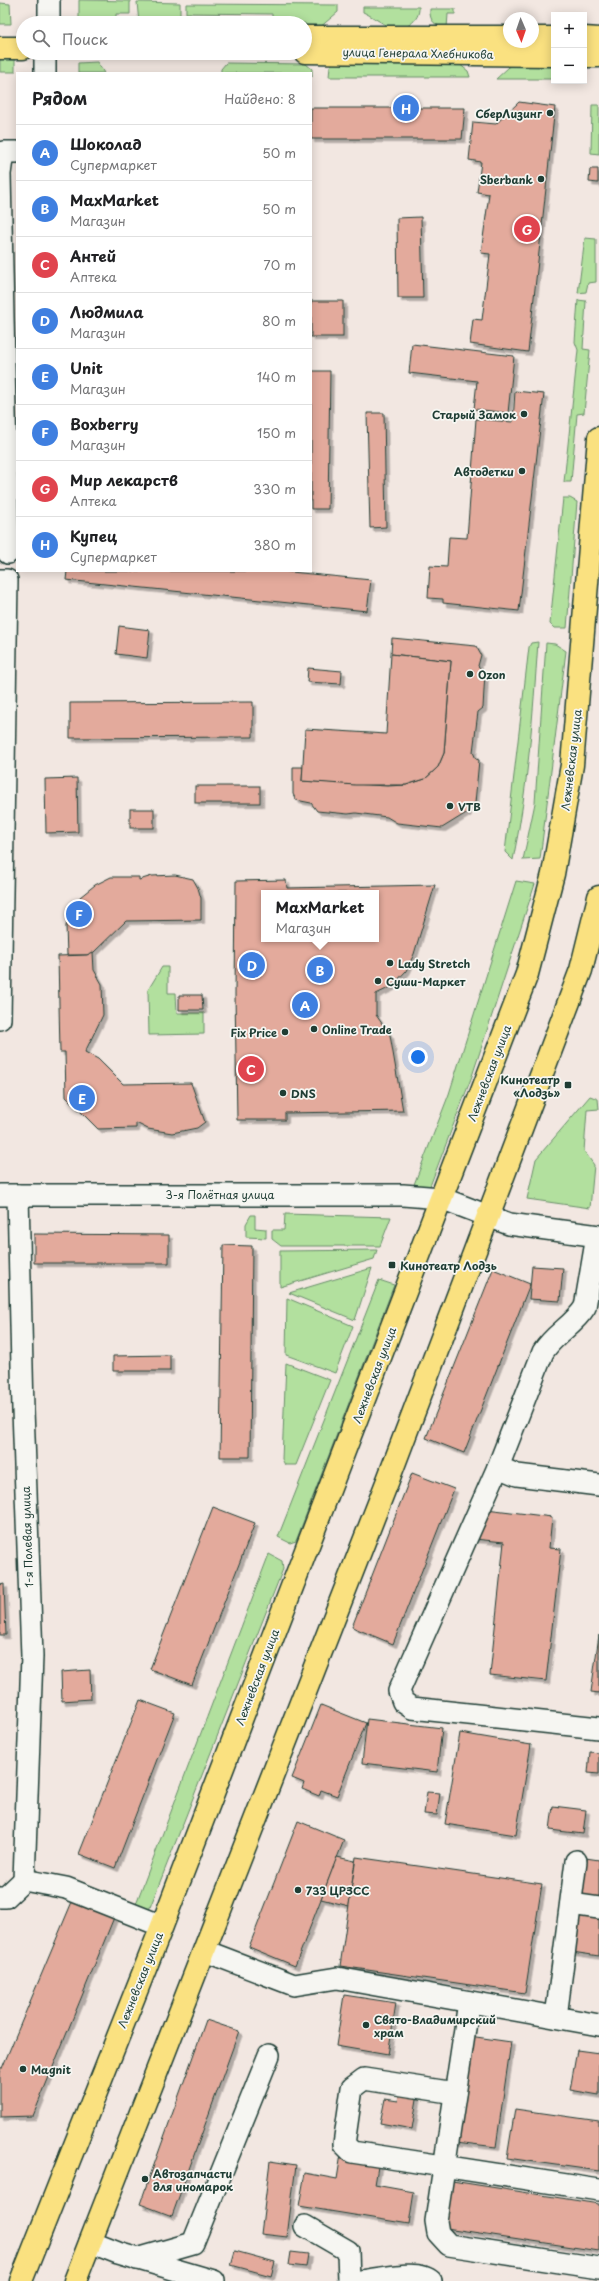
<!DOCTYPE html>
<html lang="ru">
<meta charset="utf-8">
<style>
body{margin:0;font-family:"Playpen Sans",sans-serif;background:#f2f2f2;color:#202124}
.controls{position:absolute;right:12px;top:12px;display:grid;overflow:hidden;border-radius:0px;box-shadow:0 2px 10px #0003}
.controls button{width:36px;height:36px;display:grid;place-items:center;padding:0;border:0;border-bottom:1px solid #e0e0e0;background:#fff;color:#202124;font:20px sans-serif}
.compass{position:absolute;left:503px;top:12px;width:36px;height:36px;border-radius:50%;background:#fff;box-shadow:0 2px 10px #0003;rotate:178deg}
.you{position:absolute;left:418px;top:1057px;width:14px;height:14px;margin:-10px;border:3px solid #fff;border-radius:50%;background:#1a73e8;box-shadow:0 0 0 6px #1a73e833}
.badge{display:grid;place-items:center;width:26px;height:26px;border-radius:50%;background:#111827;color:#fff;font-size:13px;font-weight:700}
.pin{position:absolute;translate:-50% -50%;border:2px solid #fff;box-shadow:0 1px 4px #0006}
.popup{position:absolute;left:261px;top:890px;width:118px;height:52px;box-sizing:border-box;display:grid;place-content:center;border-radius:0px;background:#fff;filter:drop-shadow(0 1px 3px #0005);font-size:13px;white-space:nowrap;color:#757577}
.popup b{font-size:15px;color:#202124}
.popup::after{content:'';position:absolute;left:50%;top:100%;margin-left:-8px;border:8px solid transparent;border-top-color:#fff}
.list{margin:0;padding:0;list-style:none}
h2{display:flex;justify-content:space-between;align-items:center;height:52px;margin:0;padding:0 16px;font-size:17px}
h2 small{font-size:13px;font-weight:400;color:#757577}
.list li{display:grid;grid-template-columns:26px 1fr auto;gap:12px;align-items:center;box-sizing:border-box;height:56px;padding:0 16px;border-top:1px solid #e0e0e0}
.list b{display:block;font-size:15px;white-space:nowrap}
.list p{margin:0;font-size:13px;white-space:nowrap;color:#757577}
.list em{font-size:13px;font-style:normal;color:#757577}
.icon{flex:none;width:22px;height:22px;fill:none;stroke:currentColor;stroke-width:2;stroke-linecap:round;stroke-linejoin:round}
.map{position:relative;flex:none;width:599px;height:2281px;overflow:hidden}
.search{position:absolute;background:#fff;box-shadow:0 2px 10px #0003;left:16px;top:16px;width:296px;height:44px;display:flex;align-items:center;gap:10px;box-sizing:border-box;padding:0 14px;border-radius:22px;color:#757577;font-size:15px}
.panel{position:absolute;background:#fff;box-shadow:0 2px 10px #0003;left:16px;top:72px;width:296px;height:500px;border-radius:0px}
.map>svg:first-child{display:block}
.green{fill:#b2e09e;stroke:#688e69}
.building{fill:#e3aa9c;stroke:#1f3d34;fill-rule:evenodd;filter:url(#shadow)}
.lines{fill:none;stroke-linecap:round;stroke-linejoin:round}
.minor-casing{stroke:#1f3d34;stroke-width:24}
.major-casing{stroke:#1f3d34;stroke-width:25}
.highway-casing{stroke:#1f3d34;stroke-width:25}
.minor{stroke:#f6f6f2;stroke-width:21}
.major{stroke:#fae180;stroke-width:22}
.highway{stroke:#fae180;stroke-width:22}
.poi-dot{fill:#1f3d34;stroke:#f6f6f2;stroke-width:1.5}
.labels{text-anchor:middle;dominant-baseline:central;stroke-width:3.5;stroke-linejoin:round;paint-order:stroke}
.street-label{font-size:11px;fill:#1f3d34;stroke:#f6f6f2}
.poi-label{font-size:11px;font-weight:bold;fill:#1f3d34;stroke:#f6f6f2;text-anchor:start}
</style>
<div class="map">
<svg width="599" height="2281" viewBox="0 0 599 2281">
<defs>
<filter id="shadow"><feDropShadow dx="3.5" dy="3.5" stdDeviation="0" flood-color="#0004"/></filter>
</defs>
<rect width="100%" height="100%" fill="#f2e7e1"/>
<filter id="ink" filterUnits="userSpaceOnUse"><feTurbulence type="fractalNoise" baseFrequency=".025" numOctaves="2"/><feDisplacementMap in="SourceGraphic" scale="8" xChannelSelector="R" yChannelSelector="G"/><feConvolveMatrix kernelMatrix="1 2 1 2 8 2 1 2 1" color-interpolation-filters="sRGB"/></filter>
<g filter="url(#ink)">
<!-- green -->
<g class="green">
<path d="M79 0 130 1V14H116V23H79Z"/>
<path d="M137 2 180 3V21L179 23H139Z"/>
<path d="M0 3 10 4 11 24H0Z"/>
<path d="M186 4 338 5V12L319 28H305V23H272V14L186 13Z"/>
<path d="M363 7H419C420 21 405 31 391 27 382 24 372 16 363 12Z"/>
<path d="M430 9H455V14H448L447 28C436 26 429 22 430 9Z"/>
<path d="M0 59 15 60V72H0Z"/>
<path d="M97 62 104 73H78V63Z"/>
<path d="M226 63 306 64 312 69V77L311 73H221V69Z"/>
<path d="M333 63 459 64 468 71 470 77H329L330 66Z"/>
<path d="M516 65H554V79H496L509 67Z"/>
<path d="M592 105H599V154L591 153Z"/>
<path d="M585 238 596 239V282L588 283 586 292 578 293Z"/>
<path d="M578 300 586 301 583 349 590 350 584 413 577 414 571 482H564L578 350 575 342Z"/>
<path d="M563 498H570L577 502 567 628H554L550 624Z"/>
<path d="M538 642C533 715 528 788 513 860L505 852 529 647 531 643Z"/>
<path d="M546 643 555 644 566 651 540 859 523 860 535 803Z"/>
<path d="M516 881 535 884 472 1076 430 1186 413 1187 449 1094Z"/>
<path d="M162 967H168V993H176L177 1013H204V1034L149 1035 148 990Z"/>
<path d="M590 1096 598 1099 599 1109 587 1110 584 1151 594 1165 590 1208 527 1199 536 1159Z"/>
<path d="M285 1214 391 1217 380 1246H281L272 1239V1230H284Z"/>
<path d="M251 1215H255V1228L266 1229V1238L246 1237V1224Z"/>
<path d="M377 1250 374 1259 280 1287V1251Z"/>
<path d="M372 1268 355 1320 289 1293Z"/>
<path d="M379 1280 394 1285 296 1541 290 1543 278 1537Z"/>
<path d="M287 1298 353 1326 335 1373 286 1355Z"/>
<path d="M286 1363 330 1380 296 1465H285L282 1459Z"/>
<path d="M269 1554 282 1561 283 1569 147 1915 134 1909Z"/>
</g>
<!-- building -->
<g class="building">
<path d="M519 102 555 107 528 352 470 344 473 319 482 320 490 254 481 253 489 194 477 192 481 162 469 160 473 122 496 124Z"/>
<path d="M311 108H465L462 139H311Z"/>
<path d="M590 169H598V183L589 182Z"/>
<path d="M421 217 423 298H398L397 218Z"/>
<rect x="311" y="301" width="32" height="36"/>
<path d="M412 344 514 356 508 413 474 409 477 381 409 373Z"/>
<path d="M311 371H330L328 509H311Z"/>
<path d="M515 391 544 394 519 611 443 603V599L428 598 430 566 447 567 449 537 467 538 476 419 513 422Z"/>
<path d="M367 413H384L386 527 370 528Z"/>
<path d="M67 571H281L371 580 367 611 66 580Z"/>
<path d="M119 626 150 630 147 658 116 654Z"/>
<path d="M392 638 476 646 481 655 478 666 485 672 483 708 478 712 473 752 476 759 479 760 475 803 467 807 468 812 442 828 397 823 387 817 356 813 348 814 317 811 311 803 296 800 293 794V767H303L302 781 387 786 406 785 425 779 438 767 444 753 451 661 391 654Z"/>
<path d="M391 654 451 661 444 753 438 767 425 779 406 785H355L302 781 305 729 386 734Z"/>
<path d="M308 668 342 671 341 684 307 682Z"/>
<path d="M253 702V737L70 738V703Z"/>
<path d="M77 778 78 832 46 833 45 779Z"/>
<rect x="195" y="786" width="65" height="17"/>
<rect x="130" y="809" width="24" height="19"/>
<path d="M175 875 193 879 198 888 201 898V920L126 921 94 952 87 955H67L66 926 71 912 80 897 95 885 111 877H139V880L152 876Z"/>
<path d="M286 880 287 888 435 885 414 954 406 971 391 987 376 994V1015L390 1035 403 1111 285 1113V1120H237L235 994 236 881ZM264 893H376V939H264Z"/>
<path d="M93 952 94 970 102 984 103 1015 85 1052 98 1059 123 1084 191 1083 205 1122 197 1128 172 1133 148 1129 136 1123V1128L98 1129 66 1097 65 1052H60L58 956 87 955Z"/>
<path d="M179 995H202L203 1010H179Z"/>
<path d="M34 1234 169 1235V1263H34Z"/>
<path d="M223 1245 252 1246 250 1457H220Z"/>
<path d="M532 1266 563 1268 560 1301 529 1299Z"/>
<path d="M493 1269 530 1284 464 1453 426 1438Z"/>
<path d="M170 1355V1371H113V1356Z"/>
<path d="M412 1473 454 1489 393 1644 352 1627Z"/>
<path d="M213 1507 255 1523 192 1685 150 1669Z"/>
<path d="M478 1508 552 1517 549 1548 561 1549 546 1681 490 1675 504 1542 474 1539Z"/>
<path d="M4 1584 6 1635H0V1585Z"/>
<path d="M599 1635V1693L591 1692Z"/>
<path d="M90 1670 91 1699 62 1701 61 1672Z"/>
<path d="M140 1700 175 1713 115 1868 79 1854Z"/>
<path d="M321 1705 366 1723 337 1796 321 1790 319 1796 302 1789 304 1783 292 1778Z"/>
<path d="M367 1719 442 1728 437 1772 362 1763Z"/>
<path d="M460 1733 531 1745 516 1835 445 1824Z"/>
<path d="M590 1752 599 1753V1774L588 1773Z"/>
<path d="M427 1792 440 1793 437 1815 424 1814Z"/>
<path d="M553 1806 586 1810 583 1834 550 1830Z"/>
<path d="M298 1821 344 1840 295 1966 249 1947Z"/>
<path d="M337 1857 355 1861 349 1906 321 1899Z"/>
<path d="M356 1857 542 1884 525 1993 340 1966Z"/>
<path d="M579 1857 599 1860V1897L574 1894Z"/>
<path d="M74 1897 115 1915 33 2116 0 2117V2073Z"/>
<path d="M577 1915 599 1918V1956L572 1952Z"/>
<path d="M344 1995 396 2003 388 2055 336 2046Z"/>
<path d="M206 2020 239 2031 172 2216 140 2204Z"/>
<path d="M462 2035 511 2042 496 2147 448 2141Z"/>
<path d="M577 2050 599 2053V2095L570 2090Z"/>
<path d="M400 2090 418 2093 412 2129 380 2123 385 2099 398 2101Z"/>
<path d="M515 2109 599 2121V2171L507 2158Z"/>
<path d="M342 2148 380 2154 375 2185 414 2192 409 2224 299 2206 305 2173 337 2179Z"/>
<path d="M270 2161 296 2165 287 2237 261 2234Z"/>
<path d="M433 2178 599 2204V2251L426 2225Z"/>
<path d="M235 2251 275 2262 271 2276 231 2265Z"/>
<path d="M291 2252 308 2254 306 2267 289 2265Z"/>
</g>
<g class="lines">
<!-- minor casing -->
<g class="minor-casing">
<g id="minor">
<path d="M49 0V23"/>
<path d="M45 53V73"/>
<path d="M8 553 0 174 3 152H17"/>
<path d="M0 580H7L0 1019"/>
<path d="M0 1195H403L441 1198 509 1224 599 1236"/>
<path d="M18 1195 23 1410 32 1656 24 1880"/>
<path d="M597 1236 585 1307C574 1325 554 1334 543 1352L498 1467 399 1691 403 1702 412 1708 599 1728"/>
<path d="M498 1467 517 1475 599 1485"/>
<path d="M0 1897H6L24 1880 66 1888 162 1926"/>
<path d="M571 1904 599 1908"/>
<path d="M205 1951 294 1985 337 1978 599 2025"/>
<path d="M469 2002 436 2221 438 2233 449 2245 599 2268"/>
<path d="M556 2017 576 1861"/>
<path d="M455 2093 364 2079 352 2088 344 2144 352 2152 599 2190"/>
<path d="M305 2226 348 2251 349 2281"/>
<path d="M90 2242 118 2253 214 2281"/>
<path d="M137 2259 193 2243 269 2055"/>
<path d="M361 2281C378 2279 419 2269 431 2281"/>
</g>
</g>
<!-- major casing -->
<g class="major-casing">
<g id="major">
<path d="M305 37H509"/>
<path d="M533 38H554"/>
<path d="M584 38 599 39"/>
<path d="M0 48H23"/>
<path d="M305 52 554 55"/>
<path d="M584 56H599"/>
</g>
</g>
<!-- highway casing -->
<g class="highway-casing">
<g id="highway">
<path d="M21 2281 162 1926 527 974 553 874 572 765 599 438"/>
<path d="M75 2281 388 1480 476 1248 581 970 599 897"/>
</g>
</g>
<!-- minor -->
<use href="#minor" class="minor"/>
<!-- major -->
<use href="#major" class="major"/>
<!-- highway -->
<use href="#highway" class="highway"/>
</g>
</g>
<!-- markers -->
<g class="poi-dot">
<circle cx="550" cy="113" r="4"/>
<circle cx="541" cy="179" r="4"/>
<circle cx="524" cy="414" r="4"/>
<circle cx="522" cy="471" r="4"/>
<circle cx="470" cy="674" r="4"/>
<circle cx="450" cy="806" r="4"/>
<circle cx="390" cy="963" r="4"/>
<circle cx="378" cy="981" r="4"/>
<circle cx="314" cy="1029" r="4"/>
<circle cx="285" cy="1032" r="4"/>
<rect x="564" y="1081" width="8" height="8" rx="2"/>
<circle cx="283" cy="1093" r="4"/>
<rect x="388" y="1261" width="8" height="8" rx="2"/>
<circle cx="298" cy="1890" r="4"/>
<circle cx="366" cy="2025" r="4"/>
<circle cx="23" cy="2069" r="4"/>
<circle cx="145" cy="2179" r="4"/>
</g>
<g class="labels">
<!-- street labels -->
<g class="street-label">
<text transform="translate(418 53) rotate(1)">улица Генерала Хлебникова</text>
<text transform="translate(571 760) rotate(-83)">Лежневская улица</text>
<text transform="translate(489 1073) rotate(-69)">Лежневская улица</text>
<text x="220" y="1194">3-я Полётная улица</text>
<text transform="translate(374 1375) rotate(-69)">Лежневская улица</text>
<text transform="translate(27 1537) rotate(-92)">1-я Полевая улица</text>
<text transform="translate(257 1677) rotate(-69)">Лежневская улица</text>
<text transform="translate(140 1980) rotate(-68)">Лежневская улица</text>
</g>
<!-- poi labels -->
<g class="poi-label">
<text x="542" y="113" text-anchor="end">СберЛизинг</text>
<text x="533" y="179" text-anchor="end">Sberbank</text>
<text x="516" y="414" text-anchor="end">Старый Замок</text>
<text x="514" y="471" text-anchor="end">Автодетки</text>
<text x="478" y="674">Ozon</text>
<text x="458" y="806">VTB</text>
<text x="398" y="963">Lady Stretch</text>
<text x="386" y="981">Суши-Маркет</text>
<text x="322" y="1029">Online Trade</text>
<text x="277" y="1032" text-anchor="end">Fix Price</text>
<text x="560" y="1079" text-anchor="end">Кинотеатр<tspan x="560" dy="13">«Лодзь»</tspan></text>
<text x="291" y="1093">DNS</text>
<text x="400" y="1265">Кинотеатр Лодзь</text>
<text x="306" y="1890">733 ЦРЗСС</text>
<text x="374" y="2019">Свято-Владимирский<tspan x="374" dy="13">храм</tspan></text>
<text x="31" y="2069">Magnit</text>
<text x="153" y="2173">Автозапчасти<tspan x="153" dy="13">для иномарок</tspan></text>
</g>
</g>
</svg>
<div class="controls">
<button>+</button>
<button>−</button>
</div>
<svg class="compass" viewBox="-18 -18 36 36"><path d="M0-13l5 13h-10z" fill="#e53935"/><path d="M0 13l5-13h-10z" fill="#757577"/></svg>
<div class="you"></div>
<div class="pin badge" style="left:305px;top:1005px;background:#3f7fe0">A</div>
<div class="pin badge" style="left:320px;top:970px;background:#3f7fe0">B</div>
<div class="popup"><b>MaxMarket</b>Магазин</div>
<div class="pin badge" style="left:251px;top:1069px;background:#e0444e">C</div>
<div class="pin badge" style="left:252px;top:965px;background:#3f7fe0">D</div>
<div class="pin badge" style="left:82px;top:1098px;background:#3f7fe0">E</div>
<div class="pin badge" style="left:79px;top:914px;background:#3f7fe0">F</div>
<div class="pin badge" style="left:527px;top:229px;background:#e0444e">G</div>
<div class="pin badge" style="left:406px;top:108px;background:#3f7fe0">H</div>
<div class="search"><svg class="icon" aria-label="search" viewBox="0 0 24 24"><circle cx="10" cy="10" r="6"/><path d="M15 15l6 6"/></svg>Поиск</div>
<section class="panel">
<h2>Рядом<small>Найдено: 8</small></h2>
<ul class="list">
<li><span class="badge" style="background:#3f7fe0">A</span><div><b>Шоколад</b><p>Супермаркет</p></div><em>50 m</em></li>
<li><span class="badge" style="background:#3f7fe0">B</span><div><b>MaxMarket</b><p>Магазин</p></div><em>50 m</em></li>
<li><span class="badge" style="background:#e0444e">C</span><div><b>Антей</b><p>Аптека</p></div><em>70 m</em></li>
<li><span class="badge" style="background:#3f7fe0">D</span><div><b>Людмила</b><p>Магазин</p></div><em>80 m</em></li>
<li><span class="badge" style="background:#3f7fe0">E</span><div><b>Unit</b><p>Магазин</p></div><em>140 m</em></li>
<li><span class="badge" style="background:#3f7fe0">F</span><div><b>Boxberry</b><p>Магазин</p></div><em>150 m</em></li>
<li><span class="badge" style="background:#e0444e">G</span><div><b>Мир лекарств</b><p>Аптека</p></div><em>330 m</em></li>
<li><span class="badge" style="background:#3f7fe0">H</span><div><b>Купец</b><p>Супермаркет</p></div><em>380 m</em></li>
</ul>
</section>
</div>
